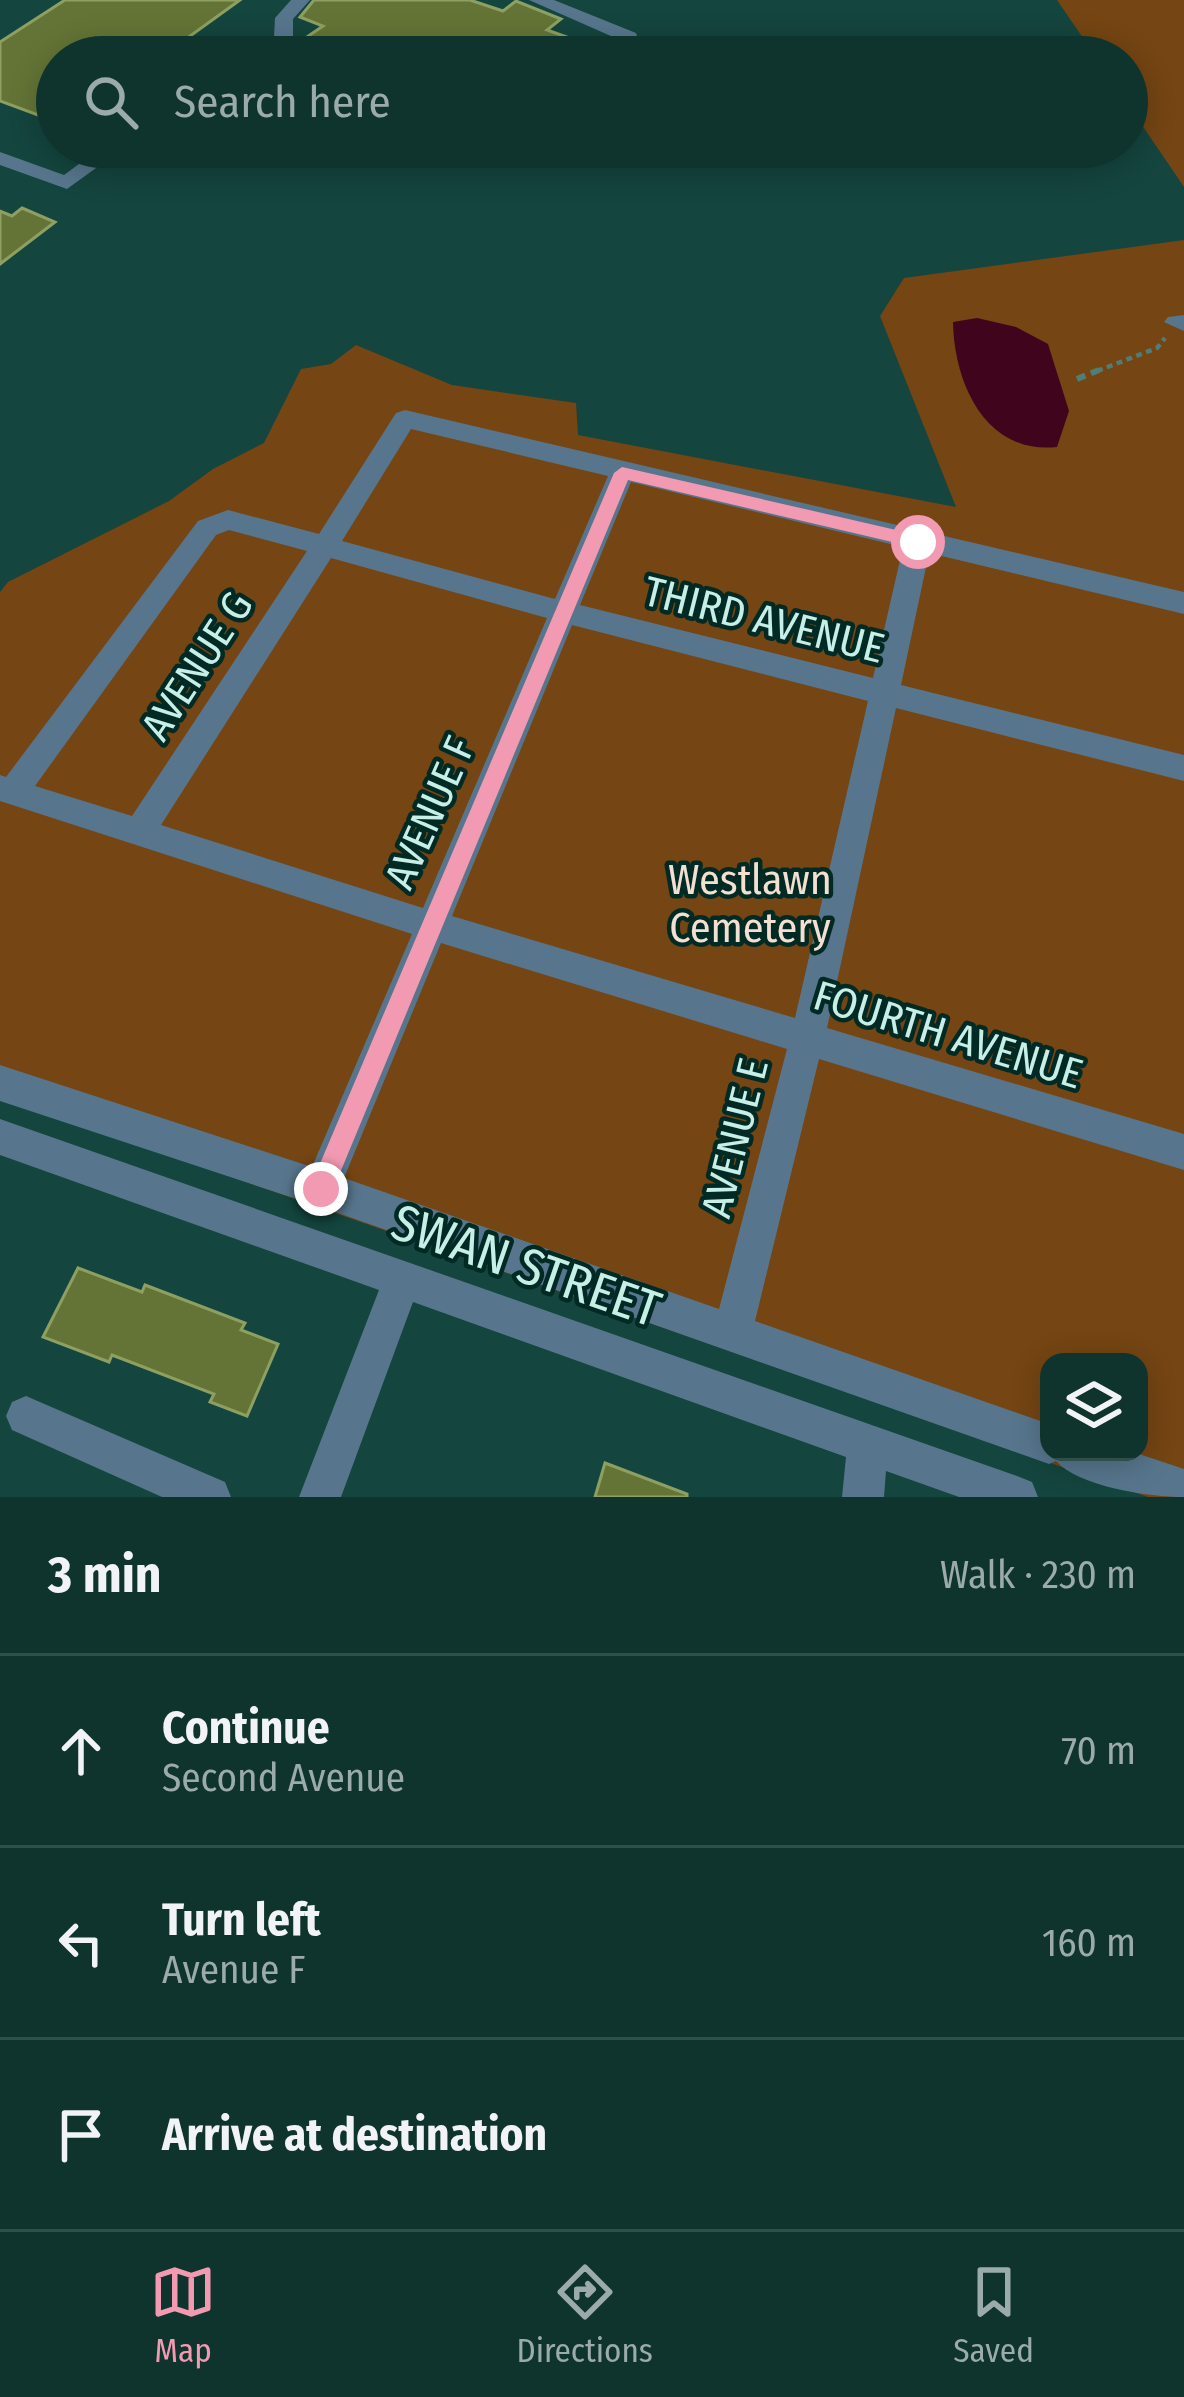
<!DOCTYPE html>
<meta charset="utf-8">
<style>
body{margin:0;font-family:"Fira Sans Condensed",sans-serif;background:#183c36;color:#f1f3f6}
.controls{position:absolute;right:36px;bottom:36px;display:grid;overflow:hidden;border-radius:24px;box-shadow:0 6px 30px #0003}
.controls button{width:108px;height:108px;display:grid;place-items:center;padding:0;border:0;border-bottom:3px solid #2f4f4a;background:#0f342e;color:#f1f3f6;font:60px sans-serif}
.stop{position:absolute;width:36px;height:36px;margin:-27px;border:9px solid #f19ab2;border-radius:50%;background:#fff}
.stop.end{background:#f19ab2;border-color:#fff;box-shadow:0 3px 12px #0008}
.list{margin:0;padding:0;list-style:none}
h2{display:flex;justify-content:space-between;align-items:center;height:156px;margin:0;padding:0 48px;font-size:51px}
h2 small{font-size:39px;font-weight:400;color:#9baaaa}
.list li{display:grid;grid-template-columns:78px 1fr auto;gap:36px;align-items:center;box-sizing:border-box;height:192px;padding:0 48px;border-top:3px solid #2f4f4a}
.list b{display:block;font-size:45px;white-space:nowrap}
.list p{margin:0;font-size:39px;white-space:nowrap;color:#9baaaa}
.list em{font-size:39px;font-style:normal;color:#9baaaa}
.icon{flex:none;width:66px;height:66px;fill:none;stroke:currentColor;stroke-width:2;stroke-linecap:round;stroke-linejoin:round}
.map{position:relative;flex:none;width:1184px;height:1497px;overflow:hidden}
.search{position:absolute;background:#0f342e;box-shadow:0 6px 30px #0003;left:36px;right:36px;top:36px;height:132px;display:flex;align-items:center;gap:30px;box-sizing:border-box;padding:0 42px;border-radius:66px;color:#9baaaa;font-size:45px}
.sheet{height:732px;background:#0f342e}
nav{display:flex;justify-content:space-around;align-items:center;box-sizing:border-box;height:168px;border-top:3px solid #2f4f4a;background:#0f342e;font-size:33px;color:#9baaaa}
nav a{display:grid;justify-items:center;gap:6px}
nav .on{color:#f19ab2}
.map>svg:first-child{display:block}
.green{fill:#754513;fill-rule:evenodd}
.water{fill:#40051d}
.building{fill:#647436;stroke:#8ea061;stroke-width:3}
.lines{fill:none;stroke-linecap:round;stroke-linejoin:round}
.path-far1{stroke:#507e77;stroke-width:4.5;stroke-dasharray:6 4.5;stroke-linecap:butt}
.path{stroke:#507e77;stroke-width:6;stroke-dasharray:9 6;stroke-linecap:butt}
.minor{fill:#57768d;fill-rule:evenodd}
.route{fill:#f19ab2}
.labels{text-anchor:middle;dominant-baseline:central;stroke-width:9;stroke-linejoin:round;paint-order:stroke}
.street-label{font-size:42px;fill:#c6f0e7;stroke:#022a24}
.park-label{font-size:42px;fill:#f3e0d1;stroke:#022a24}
.near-street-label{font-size:51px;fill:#c6f0e7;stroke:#022a24}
</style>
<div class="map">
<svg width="1184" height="1497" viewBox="0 0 1184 1497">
<rect width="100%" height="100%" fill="#14453e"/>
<!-- green -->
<g class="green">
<path d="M1057 0H1184V187L1127 103V57H1096Z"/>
<path d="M1184 240V1497H1148L0 1096V592L8 582 169 501 213 469 264 443 301 369 331 364 356 345 452 385 576 403 578 435 956 507 880 316 904 278ZM1049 1362H1139V1452H1049Z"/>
</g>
<!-- water -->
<path class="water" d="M977 318 1016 327 1048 344 1069 411 1057 447C986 455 954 384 953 322Z"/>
<!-- building -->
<g class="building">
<path d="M65 0H240L161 57H57V122L0 101V42Z"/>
<path d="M314 0H470L503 11 516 1 561 19 547 30 606 51 603 57H298V43L323 26 300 17Z"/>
<path d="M22 208 55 222 0 264V211L12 216Z"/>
<path d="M78 1268 142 1292 145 1285 245 1323 241 1330 278 1344 247 1416 210 1402 214 1394 112 1355 109 1362 43 1337Z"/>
<path d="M605 1463 687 1494V1497H595Z"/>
</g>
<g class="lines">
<!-- path-far1 -->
<path class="path-far1" d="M1097 371 1157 348 1165 338"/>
<!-- path -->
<path class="path" d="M1077 379 1104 368"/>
<!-- minor -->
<g class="minor">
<path d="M291 0H310L293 19V57H273L275 18Z"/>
<path d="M529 0H554L636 33 640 45 628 57H607L620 40Z"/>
<path d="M102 147H125L67 189 0 165V152L64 175Z"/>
<path d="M1184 315V331L1164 322 1168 317Z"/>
<path d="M405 410 1184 592V614L929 553 901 685 1184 755V781L896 708 827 1028 1184 1134V1170L819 1059 755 1321 1049 1424V1452H1133L1184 1469V1497C1150 1497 1079 1487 1056 1461L1049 1464 321 1207 0 1101V1065L312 1167 412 934 0 801V775L6 777 198 521 228 510 319 534 396 413ZM411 429 608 476 555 599 342 541ZM631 482 903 547 873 678 580 605ZM229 530 307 551 132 816 35 786 216 535ZM331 558 547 618 423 908 161 825ZM572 625 868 701 795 1018 452 916ZM441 943 787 1049 719 1309 344 1178Z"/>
<path d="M0 1119 1017 1476 1032 1482 1038 1497H959L886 1471 884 1497H842L846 1457 413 1302 341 1497H299L379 1290 0 1155Z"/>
<path d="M26 1396 225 1482 231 1497H162L12 1430 6 1416 12 1402Z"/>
</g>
</g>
<!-- route -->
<path class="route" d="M622 467 918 535 927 542 918 548 628 480 330 1197H313V1180L614 473Z"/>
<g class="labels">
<!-- street labels -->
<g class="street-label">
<text transform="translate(764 620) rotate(14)">THIRD AVENUE</text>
<text transform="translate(197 666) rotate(-57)">AVENUE G</text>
<text transform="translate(430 813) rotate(-66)">AVENUE F</text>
<text transform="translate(948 1035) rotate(17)">FOURTH AVENUE</text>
<text transform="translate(735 1138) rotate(-76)">AVENUE E</text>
</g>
<!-- park labels -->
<g class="park-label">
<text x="750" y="880">Westlawn<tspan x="750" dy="48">Cemetery</tspan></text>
</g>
<!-- near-street labels -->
<g class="near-street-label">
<text transform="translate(526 1266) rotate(19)">SWAN STREET</text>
</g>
</g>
</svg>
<div class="controls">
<button><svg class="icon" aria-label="layers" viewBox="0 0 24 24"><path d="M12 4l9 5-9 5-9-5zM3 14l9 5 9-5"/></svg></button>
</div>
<div class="stop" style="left:918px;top:542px"></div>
<div class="stop end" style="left:321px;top:1189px"></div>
<div class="search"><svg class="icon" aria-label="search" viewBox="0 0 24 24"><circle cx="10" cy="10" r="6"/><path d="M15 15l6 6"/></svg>Search here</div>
</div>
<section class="sheet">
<h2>3 min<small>Walk · 230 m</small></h2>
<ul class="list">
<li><svg class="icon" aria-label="ahead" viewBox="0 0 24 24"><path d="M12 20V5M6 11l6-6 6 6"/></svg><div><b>Continue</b><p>Second Avenue</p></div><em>70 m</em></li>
<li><svg class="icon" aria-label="left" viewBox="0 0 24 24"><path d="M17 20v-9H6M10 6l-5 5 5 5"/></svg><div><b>Turn left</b><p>Avenue F</p></div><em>160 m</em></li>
<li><svg class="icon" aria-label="arrive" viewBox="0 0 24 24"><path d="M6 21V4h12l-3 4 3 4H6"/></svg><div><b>Arrive at destination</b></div></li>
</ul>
</section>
<nav>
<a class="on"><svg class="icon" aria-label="map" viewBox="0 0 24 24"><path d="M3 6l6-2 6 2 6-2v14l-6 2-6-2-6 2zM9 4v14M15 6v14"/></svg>Map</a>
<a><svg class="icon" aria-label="directions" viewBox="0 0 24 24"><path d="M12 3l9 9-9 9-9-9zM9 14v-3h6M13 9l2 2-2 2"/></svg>Directions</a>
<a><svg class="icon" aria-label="saved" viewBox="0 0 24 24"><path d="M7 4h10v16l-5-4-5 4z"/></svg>Saved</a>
</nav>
